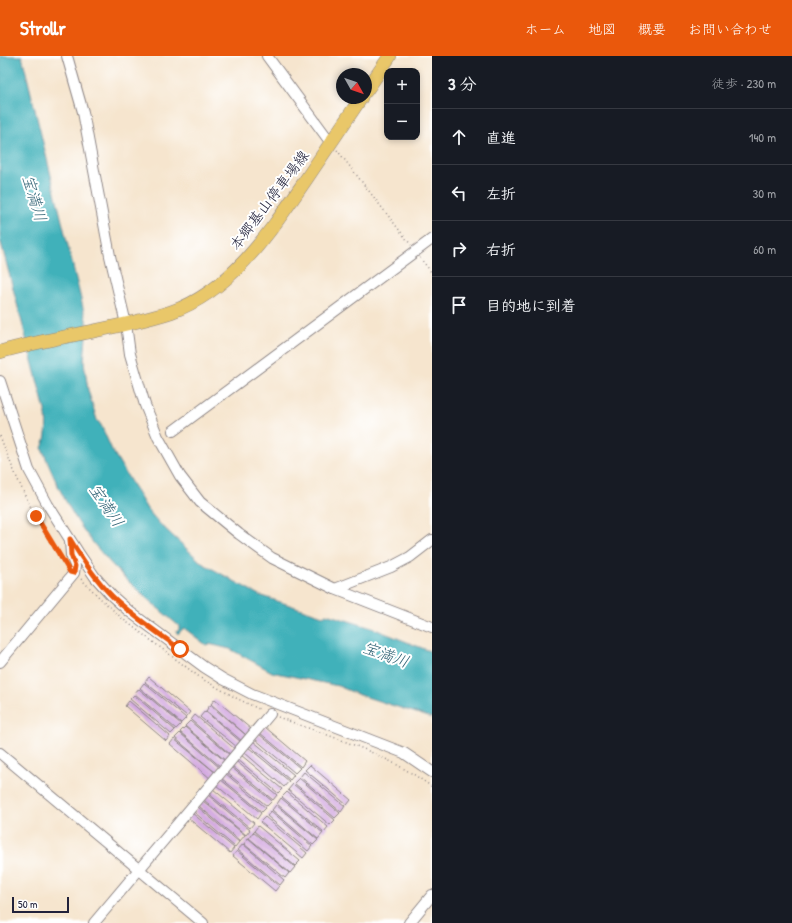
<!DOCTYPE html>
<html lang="ja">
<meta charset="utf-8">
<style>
body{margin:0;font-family:"Patrick Hand","Klee One",sans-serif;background:#20242c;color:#f1f3f6}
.controls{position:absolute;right:12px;top:12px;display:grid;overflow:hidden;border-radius:8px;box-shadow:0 2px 6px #0003}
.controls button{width:36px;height:36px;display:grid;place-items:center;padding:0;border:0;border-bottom:1px solid #363941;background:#171b24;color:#f1f3f6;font:20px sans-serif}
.compass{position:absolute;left:336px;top:12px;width:36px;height:36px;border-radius:50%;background:#171b24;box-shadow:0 2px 6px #0003;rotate:130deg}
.scale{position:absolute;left:12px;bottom:10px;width:57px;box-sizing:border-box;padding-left:4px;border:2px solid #22223b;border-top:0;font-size:11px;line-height:14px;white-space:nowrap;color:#22223b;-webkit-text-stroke:3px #fff;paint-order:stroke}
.stop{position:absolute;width:12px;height:12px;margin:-9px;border:3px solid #ea580c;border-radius:50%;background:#fff}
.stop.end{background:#ea580c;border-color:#fff;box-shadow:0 1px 4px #0008}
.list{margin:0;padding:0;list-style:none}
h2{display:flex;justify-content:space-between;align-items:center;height:52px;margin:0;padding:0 16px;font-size:17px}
h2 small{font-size:13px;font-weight:400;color:#9ea1a6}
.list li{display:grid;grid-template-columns:26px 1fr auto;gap:12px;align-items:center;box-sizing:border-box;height:56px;padding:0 16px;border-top:1px solid #363941}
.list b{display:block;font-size:15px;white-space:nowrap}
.list em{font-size:13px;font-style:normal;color:#9ea1a6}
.icon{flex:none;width:22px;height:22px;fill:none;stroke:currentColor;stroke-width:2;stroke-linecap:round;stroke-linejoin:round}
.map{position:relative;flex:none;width:432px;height:867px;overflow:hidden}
header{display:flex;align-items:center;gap:24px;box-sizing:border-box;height:56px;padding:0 20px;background:#ea580c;color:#fff}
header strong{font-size:19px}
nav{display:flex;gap:22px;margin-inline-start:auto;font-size:14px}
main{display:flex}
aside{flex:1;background:#171b24}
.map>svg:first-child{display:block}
.water{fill:#41b1ba;stroke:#326a7a}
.building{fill:#d4aae1}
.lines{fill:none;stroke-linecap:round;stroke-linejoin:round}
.minor-casing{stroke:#8c8484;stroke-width:12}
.major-casing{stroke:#8c8484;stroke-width:14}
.path{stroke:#8c8484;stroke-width:1.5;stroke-dasharray:1 3;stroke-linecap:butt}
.minor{stroke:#fff;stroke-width:10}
.major{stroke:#e9c769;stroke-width:13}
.route{stroke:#ea580c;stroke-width:5}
.labels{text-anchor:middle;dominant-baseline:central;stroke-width:4;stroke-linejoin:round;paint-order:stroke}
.street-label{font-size:15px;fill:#22223b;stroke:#fff}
.water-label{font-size:16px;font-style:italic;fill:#306274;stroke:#fff}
</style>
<header>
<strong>Strollr</strong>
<nav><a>ホーム</a><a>地図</a><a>概要</a><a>お問い合わせ</a></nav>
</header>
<main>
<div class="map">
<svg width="432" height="867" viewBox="0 0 432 867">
<rect width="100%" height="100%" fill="#fff"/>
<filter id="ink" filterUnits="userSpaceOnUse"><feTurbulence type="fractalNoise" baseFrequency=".025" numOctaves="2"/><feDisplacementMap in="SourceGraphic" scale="8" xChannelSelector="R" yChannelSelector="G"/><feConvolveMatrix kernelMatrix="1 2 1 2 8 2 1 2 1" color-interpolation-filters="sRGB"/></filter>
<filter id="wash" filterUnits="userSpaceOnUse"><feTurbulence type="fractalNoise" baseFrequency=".012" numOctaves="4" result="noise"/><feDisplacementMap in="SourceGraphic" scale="16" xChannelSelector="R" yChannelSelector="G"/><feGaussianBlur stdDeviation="0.9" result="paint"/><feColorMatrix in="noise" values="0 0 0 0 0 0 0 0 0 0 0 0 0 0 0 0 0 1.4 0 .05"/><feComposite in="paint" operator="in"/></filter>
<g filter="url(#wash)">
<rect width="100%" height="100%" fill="#f6e5ce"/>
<!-- water -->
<path class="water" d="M0 0H22L87 268 84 306 88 334 97 364 101 369 112 394 147 453 159 467 202 507 259 539 323 560 326 558 372 572 432 596V662L357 638 338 630 272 616 230 593 209 588 206 589 184 572 178 578 176 576 179 574V570C149 545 119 519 94 488 71 460 55 426 42 392 47 381 47 371 46 358L0 183Z"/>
<g id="blocks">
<!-- building -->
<g class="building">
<path d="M149 621 190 656 187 660 145 626Z"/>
<path d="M144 627 186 662 181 667 140 632Z"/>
<path d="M139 633 181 668 176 673 135 638Z"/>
<path d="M134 639 175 674 171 678 130 643Z"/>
<path d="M215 643 251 673 246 679 211 648Z"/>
<path d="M129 645 170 680 166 685 125 650Z"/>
<path d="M210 649 246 679 242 685 206 655Z"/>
<path d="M205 655 241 686 237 691 200 661Z"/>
<path d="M195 659 236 694 231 699 191 664Z"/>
<path d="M190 665 231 700 226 705 185 670Z"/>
<path d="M185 671 226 706 221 711 180 676Z"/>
<path d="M265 671 305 705 301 711 260 677Z"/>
<path d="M180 677 220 712 216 717 175 682Z"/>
<path d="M259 678 300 712 295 717 255 683Z"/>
<path d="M174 683 216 717 211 723 170 688Z"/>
<path d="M253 685 294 719 290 724 249 689Z"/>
<path d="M248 691 289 725 284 731 244 696Z"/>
<path d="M241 699 282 733 278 737 237 703Z"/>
<path d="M236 705 277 739 273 744 232 710Z"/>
<path d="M310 709 351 744 347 749 305 714Z"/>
<path d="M231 711 272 745 267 750 226 716Z"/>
<path d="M304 716 345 750 341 756 300 721Z"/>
<path d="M225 717 266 752 262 756 221 722Z"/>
<path d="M299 722 340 757 335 762 294 727Z"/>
<path d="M220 723 261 757 257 763 216 729Z"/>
<path d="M293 728 335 764 330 769 288 734Z"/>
<path d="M213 733 254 767 250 772 209 738Z"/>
<path d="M287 736 328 771 324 776 282 741Z"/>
<path d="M208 739 250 774 246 779 204 744Z"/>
<path d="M281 742 323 777 318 783 277 748Z"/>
<path d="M203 745 245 779 240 785 199 750Z"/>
<path d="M276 749 318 784 313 789 272 754Z"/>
<path d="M198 751 239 786 235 791 194 756Z"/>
<path d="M271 755 312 790 308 795 267 760Z"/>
<path d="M192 757 234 792 230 797 188 762Z"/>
<path d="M265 761 307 797 303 802 260 766Z"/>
<path d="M258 770 300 805 295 810 254 775Z"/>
<path d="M253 776 295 811 290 817 249 782Z"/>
<path d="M248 782 289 817 285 822 244 788Z"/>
<path d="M243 788 284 824 280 829 238 794Z"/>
<path d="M237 795 279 830 275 835 233 800Z"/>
</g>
</g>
</g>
<g filter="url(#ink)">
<use href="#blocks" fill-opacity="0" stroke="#8c8484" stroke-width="1"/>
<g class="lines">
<!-- minor casing -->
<g class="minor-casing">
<g id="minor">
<path d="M67 0 83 56 110 200 126 268 130 298 145 349 158 381 180 420 200 446 239 478 272 502 335 533 432 571"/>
<path d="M267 0 331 87"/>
<path d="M0 325 29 414 48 449 78 496 95 521 112 540 130 556 204 611 223 623 252 638 404 697 432 716"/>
<path d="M173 375 432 183"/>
<path d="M335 533 391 511 410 501 432 484"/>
<path d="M0 606 74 517 75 510 71 499 70 485"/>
<path d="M0 697 203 867"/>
<path d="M94 867 270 658"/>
<path d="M409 867 432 839"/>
</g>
</g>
<!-- major casing -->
<g class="major-casing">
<g id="major">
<path d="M366 35 390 0"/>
<path d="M0 296C56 280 115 274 171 256 232 235 272 173 307 122 325 95 343 69 361 42"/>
</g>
</g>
<!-- path -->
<g class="path">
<path d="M337 94 411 189"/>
<path d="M420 202 432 217"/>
<path d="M0 380C17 425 37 468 64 508"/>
<path d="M81 523 100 542 124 564 202 623 238 643 261 654"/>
<path d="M278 661C331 681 385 696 432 731"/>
</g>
<!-- minor -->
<use href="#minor" class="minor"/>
<!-- major -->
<use href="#major" class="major"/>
</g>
</g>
<g class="lines" filter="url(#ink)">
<!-- route -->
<path class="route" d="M36 460 70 516 74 517 75 510 71 499 70 483C82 503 95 523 112 540 132 560 157 576 180 593"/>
</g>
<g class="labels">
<!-- street labels -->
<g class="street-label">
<text transform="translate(269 144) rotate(-53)">本郷基山停車場線</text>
</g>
<!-- water labels -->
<g class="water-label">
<text transform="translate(35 142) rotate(74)">宝満川</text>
<text transform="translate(107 449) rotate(56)">宝満川</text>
<text transform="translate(386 598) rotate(20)">宝満川</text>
</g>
</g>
</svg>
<div class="controls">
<button>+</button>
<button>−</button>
</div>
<svg class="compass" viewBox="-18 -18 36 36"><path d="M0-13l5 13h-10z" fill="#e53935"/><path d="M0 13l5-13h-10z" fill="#9ea1a6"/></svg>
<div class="scale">50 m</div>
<div class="stop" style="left:180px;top:593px"></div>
<div class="stop end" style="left:36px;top:460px"></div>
</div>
<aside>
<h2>3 分<small>徒歩 · 230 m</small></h2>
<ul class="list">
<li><svg class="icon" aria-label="ahead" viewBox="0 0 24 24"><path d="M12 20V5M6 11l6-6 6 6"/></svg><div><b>直進</b></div><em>140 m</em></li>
<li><svg class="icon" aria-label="left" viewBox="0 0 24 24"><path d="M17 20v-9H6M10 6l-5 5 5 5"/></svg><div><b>左折</b></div><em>30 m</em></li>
<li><svg class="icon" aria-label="right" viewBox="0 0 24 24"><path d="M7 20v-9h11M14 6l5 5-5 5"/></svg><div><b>右折</b></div><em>60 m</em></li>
<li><svg class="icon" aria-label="arrive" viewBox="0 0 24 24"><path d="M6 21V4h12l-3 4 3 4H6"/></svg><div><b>目的地に到着</b></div></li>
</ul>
</aside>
</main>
